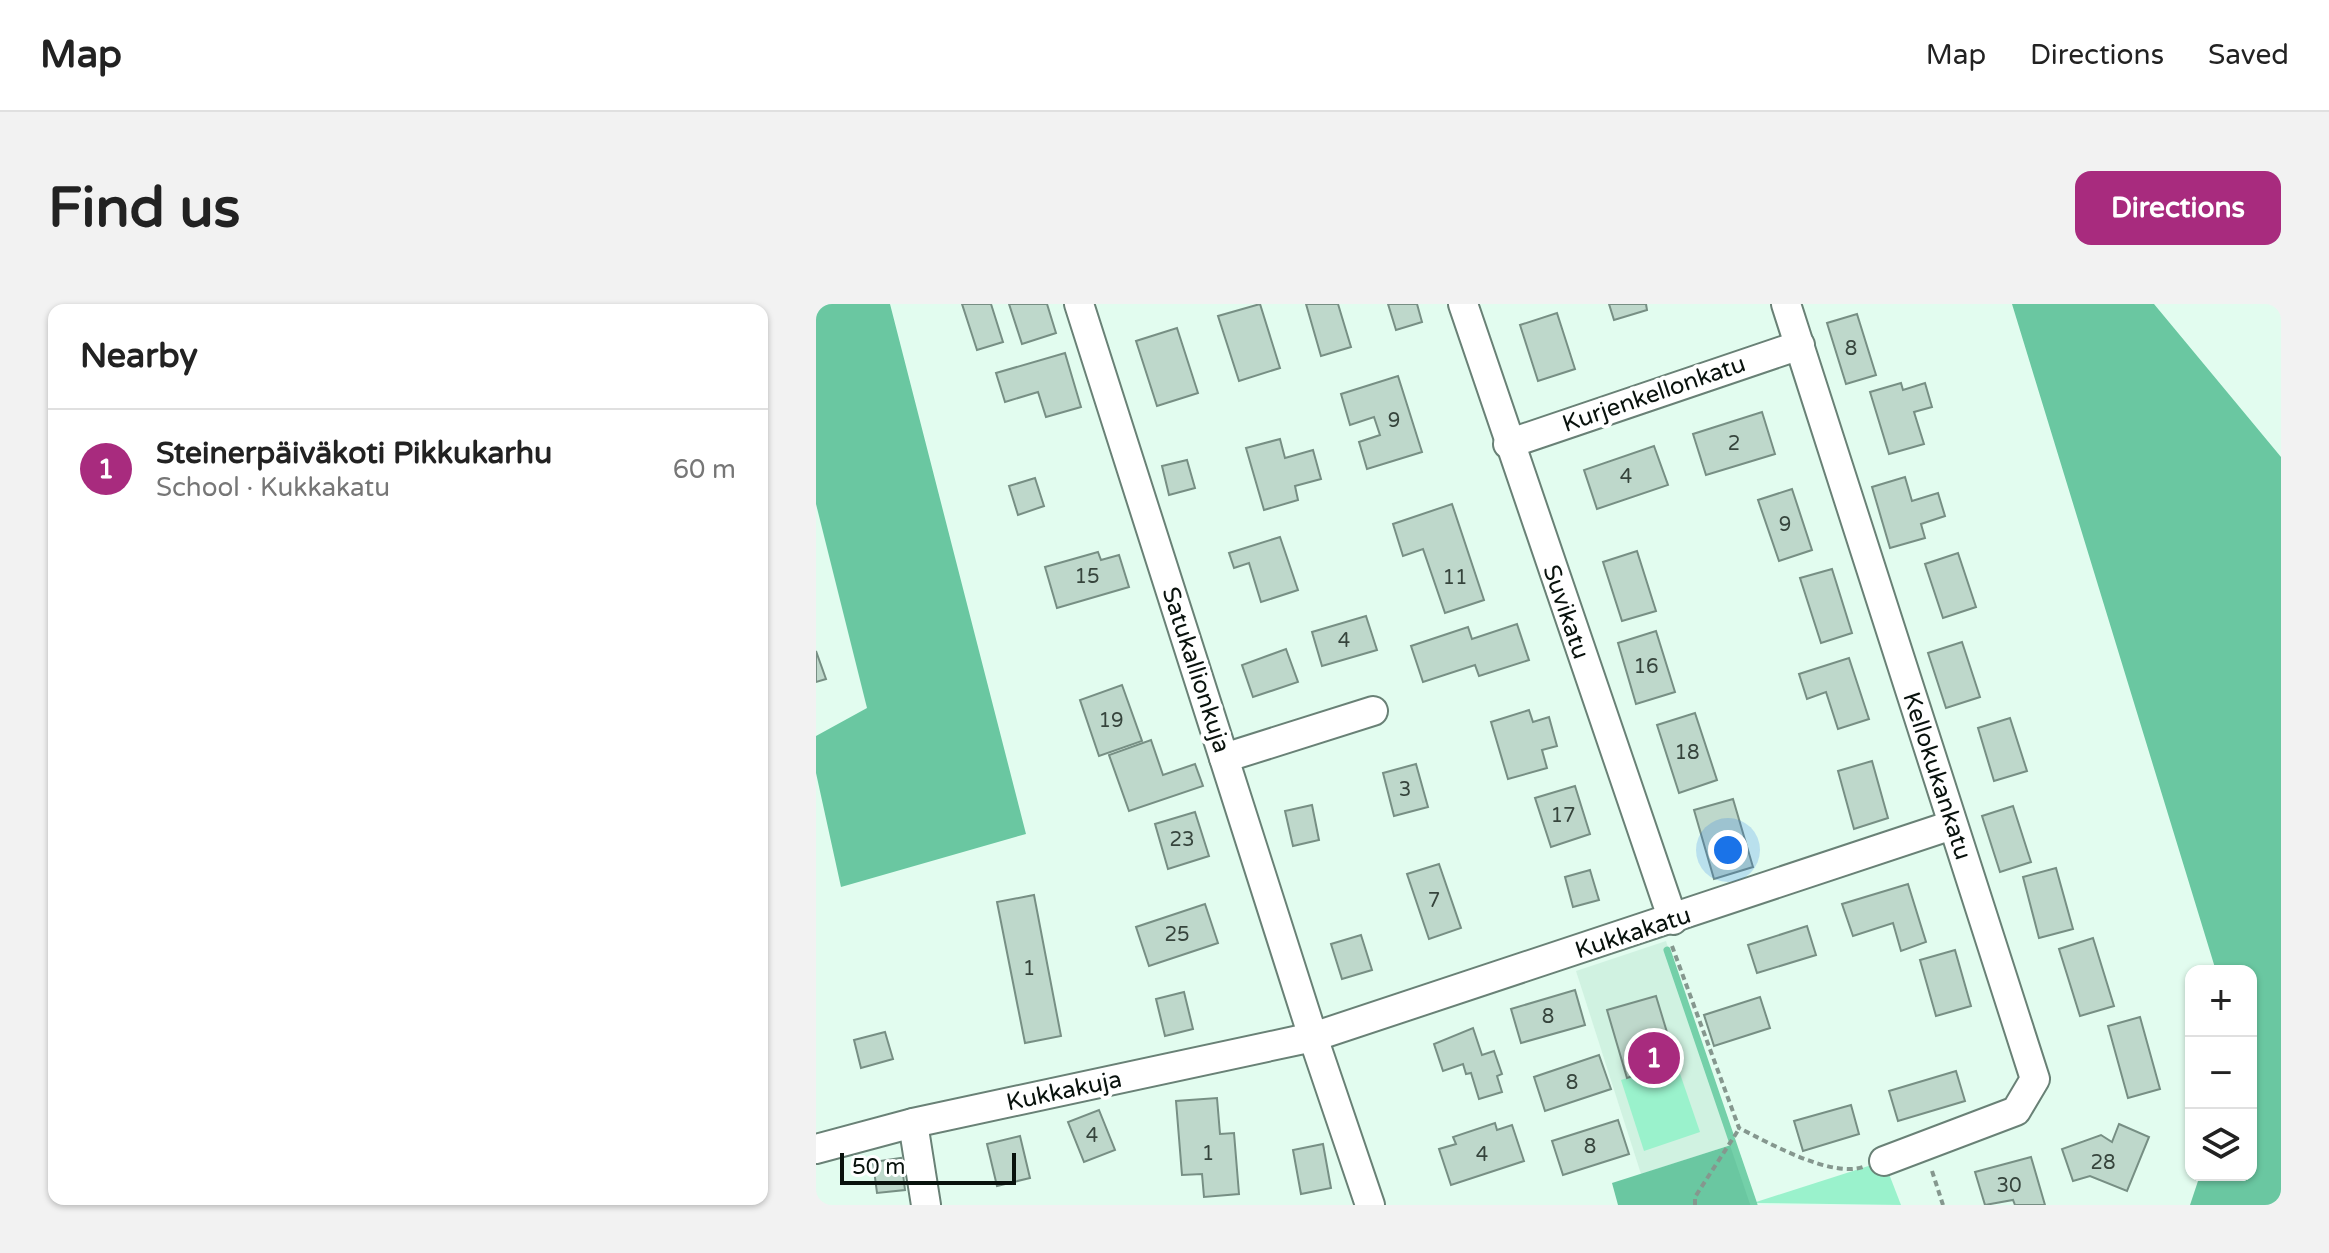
<!DOCTYPE html>
<meta charset="utf-8">
<style>
body{margin:0;font-family:"Varela Round",sans-serif;background:#f2f2f2;color:#222}
.controls{position:absolute;right:24px;bottom:24px;display:grid;overflow:hidden;border-radius:16px;box-shadow:0 2px 6px #0004}
.controls button{width:72px;height:72px;display:grid;place-items:center;padding:0;border:0;border-bottom:2px solid #e0e0e0;background:#fff;color:#222;font:40px sans-serif}
.scale{position:absolute;left:24px;bottom:20px;width:176px;box-sizing:border-box;padding-left:8px;border:4px solid #09120d;border-top:0;font-size:22px;line-height:28px;white-space:nowrap;color:#09120d;-webkit-text-stroke:6px #fff;paint-order:stroke}
.you{position:absolute;left:912px;top:546px;width:28px;height:28px;margin:-20px;border:6px solid #fff;border-radius:50%;background:#1a73e8;box-shadow:0 0 0 12px #1a73e833}
.badge{display:grid;place-items:center;width:52px;height:52px;border-radius:50%;background:#a82b7e;color:#fff;font-size:26px;font-weight:700}
.pin{position:absolute;translate:-50% -50%;border:4px solid #fff;box-shadow:0 2px 8px #0006}
.list{margin:0;padding:0;list-style:none}
h2{display:flex;justify-content:space-between;align-items:center;height:104px;margin:0;padding:0 32px;font-size:34px}
h2 small{font-size:26px;font-weight:400;color:#767676}
.list li{display:grid;grid-template-columns:52px 1fr auto;gap:24px;align-items:center;box-sizing:border-box;height:120px;padding:0 32px;border-top:2px solid #e0e0e0}
.list b{display:block;font-size:30px;white-space:nowrap}
.list p{margin:0;font-size:26px;white-space:nowrap;color:#767676}
.list em{font-size:26px;font-style:normal;color:#767676}
.icon{flex:none;width:44px;height:44px;fill:none;stroke:currentColor;stroke-width:2;stroke-linecap:round;stroke-linejoin:round}
.map{position:relative;flex:none;width:1465px;height:901px;overflow:hidden;border-radius:16px}
header{display:flex;align-items:center;gap:48px;box-sizing:border-box;height:112px;padding:0 40px;background:#fff;border-bottom:2px solid #e0e0e0}
header strong{font-size:38px}
nav{display:flex;gap:44px;margin-inline-start:auto;font-size:28px}
.intro{display:flex;align-items:center;justify-content:space-between;box-sizing:border-box;height:192px;padding:0 48px}
h1{margin:0;font-size:56px}
.button{padding:20px 36px;border-radius:16px;background:#a82b7e;color:#fff;font-size:28px;font-weight:700}
main{display:flex;gap:48px;padding:0 48px}
aside{flex:1;background:#fff;border-radius:16px;box-shadow:0 2px 6px #0004}
.map>svg:first-child{display:block}
.built{fill:#d0f2e1}
.green{fill:#9af2cc}
.forest{fill:#6ac7a1}
.lines{fill:none;stroke-linecap:round;stroke-linejoin:round}
.stream{stroke:#74d0a9;stroke-width:7}
.building{fill:#bed8cb;stroke:#778f84;stroke-width:2}
.minor-casing{stroke:#698176;stroke-width:32}
.path{stroke:#85978e;stroke-width:4;stroke-dasharray:6 4;stroke-linecap:butt}
.minor{stroke:#fff;stroke-width:28}
.labels{text-anchor:middle;dominant-baseline:central;stroke-width:8;stroke-linejoin:round;paint-order:stroke}
.number-label{font-size:20px;fill:#36443c}
.street-label{font-size:24px;fill:#09120d;stroke:#fff}
</style>
<header>
<strong>Map</strong>
<nav><a>Map</a><a>Directions</a><a>Saved</a></nav>
</header>
<div class="intro"><h1>Find us</h1><a class="button">Directions</a></div>
<main>
<aside>
<h2>Nearby<small></small></h2>
<ul class="list">
<li><span class="badge">1</span><div><b>Steinerpäiväkoti Pikkukarhu</b><p>School · Kukkakatu</p></div><em>60 m</em></li>
</ul>
</aside>
<div class="map">
<svg width="1465" height="901" viewBox="0 0 1465 901">
<rect width="100%" height="100%" fill="#e2fcef"/>
<!-- built -->
<path class="built" d="M850 637 915 841 825 870 760 667Z"/>
<!-- green -->
<g class="green">
<path d="M860 758 884 828 828 847 805 776Z"/>
<path d="M1068 857 1085 901 937 899Z"/>
</g>
<!-- forest -->
<g class="forest">
<path d="M0 0H74L210 530 25 583 0 469V432L51 404 0 200Z"/>
<path d="M1196 0H1338L1465 153V901H1374L1384 871H1435V667H1400Z"/>
<path d="M915 841 939 901H802L796 879Z"/>
</g>
<g class="lines">
<!-- stream -->
<path class="stream" d="M851 646 938 901"/>
</g>
<!-- building -->
<g class="building">
<path d="M146 0H175L187 38 161 46Z"/>
<path d="M193 0H231L240 29 206 40Z"/>
<path d="M444 0 464 64 423 77 402 12Z"/>
<path d="M490 0H522L535 43 505 52Z"/>
<path d="M572 0H601L606 18 580 26Z"/>
<path d="M793 0H830L831 6 798 16Z"/>
<path d="M741 9 759 65 722 77 704 21Z"/>
<path d="M1041 10 1060 71 1030 80 1011 19Z"/>
<path d="M361 24 382 89 341 102 320 37Z"/>
<path d="M249 49 265 103 230 113 222 88 189 98 180 69Z"/>
<path d="M582 72 606 148 551 165 543 138 564 131 558 113 534 121 525 90Z"/>
<path d="M1085 79 1087 86 1109 79 1116 103 1098 108 1108 140 1073 150 1054 88Z"/>
<path d="M946 108 959 150 890 171 877 130Z"/>
<path d="M464 135 469 154 497 146 505 175 479 182 482 196 448 206 430 144Z"/>
<path d="M838 142 852 181 781 205 768 166Z"/>
<path d="M371 156 379 184 353 191 346 162Z"/>
<path d="M1089 173 1096 197 1122 189 1129 212 1105 220 1109 234 1074 244 1056 183Z"/>
<path d="M219 174 228 202 202 211 193 182Z"/>
<path d="M976 185 996 246 963 257 942 196Z"/>
<path d="M636 200 668 296 629 309 607 245 587 252 577 220Z"/>
<path d="M464 233 482 286 445 298 433 259 418 264 413 249Z"/>
<path d="M821 247 840 307 806 317 787 258Z"/>
<path d="M282 248 285 256 303 251 313 283 241 304 229 263Z"/>
<path d="M1142 249 1160 303 1127 314 1109 260Z"/>
<path d="M1016 265 1036 329 1005 339 984 274Z"/>
<path d="M550 312 561 346 506 362 496 328Z"/>
<path d="M701 320 713 356 663 372 659 361 607 378 595 342 652 323 656 335Z"/>
<path d="M840 327 859 388 820 400 802 339Z"/>
<path d="M1146 338 1164 393 1130 404 1112 349Z"/>
<path d="M470 345 482 378 437 393 426 361Z"/>
<path d="M0 347 10 375 0 378Z"/>
<path d="M1033 354 1053 415 1022 425 1010 388 991 395 983 370Z"/>
<path d="M306 381 326 437 283 452 264 396Z"/>
<path d="M713 406 717 418 733 413 741 442 726 446 731 464 692 475 675 418Z"/>
<path d="M879 409 901 476 863 489 841 421Z"/>
<path d="M1194 414 1211 467 1178 477 1162 424Z"/>
<path d="M335 436 347 471 379 460 387 482 313 507 293 451Z"/>
<path d="M1056 457 1072 514 1038 525 1022 467Z"/>
<path d="M600 460 612 503 578 512 567 469Z"/>
<path d="M759 482 774 530 735 543 719 494Z"/>
<path d="M917 495 937 563 898 575 878 506Z"/>
<path d="M496 501 503 536 477 542 469 507Z"/>
<path d="M1197 502 1215 558 1184 568 1166 512Z"/>
<path d="M379 508 393 552 352 565 339 520Z"/>
<path d="M623 560 645 624 613 635 591 570Z"/>
<path d="M1240 564 1257 625 1223 634 1207 573Z"/>
<path d="M774 566 783 596 757 603 749 573Z"/>
<path d="M1092 580 1110 638 1085 647 1077 619 1037 632 1026 600Z"/>
<path d="M218 591 245 732 209 739 181 598Z"/>
<path d="M389 600 402 639 333 662 320 623Z"/>
<path d="M991 622 1000 651 941 669 932 641Z"/>
<path d="M545 631 556 666 526 675 515 640Z"/>
<path d="M1277 634 1298 702 1264 712 1243 645Z"/>
<path d="M1139 646 1155 702 1120 712 1104 656Z"/>
<path d="M759 686 769 721 705 739 695 705Z"/>
<path d="M368 688 377 725 349 732 340 695Z"/>
<path d="M840 692 860 758 811 774 791 706Z"/>
<path d="M944 693 954 724 898 742 888 711Z"/>
<path d="M1324 713 1344 785 1312 794 1292 722Z"/>
<path d="M657 724 666 751 678 747 686 770 681 772 686 788 663 795 655 769 650 770 647 760 627 767 618 740Z"/>
<path d="M69 728 77 755 45 764 38 736Z"/>
<path d="M783 751 795 785 729 807 718 773Z"/>
<path d="M1140 767 1149 797 1082 817 1073 787Z"/>
<path d="M401 794 404 830 418 829 423 890 388 893 386 870 366 871 360 797Z"/>
<path d="M1035 801 1043 830 987 847 978 817Z"/>
<path d="M283 806 299 846 268 858 252 818Z"/>
<path d="M802 816 813 850 747 871 736 837Z"/>
<path d="M679 819 681 826 696 821 708 857 635 881 623 845 640 840 637 833Z"/>
<path d="M1303 820 1333 833 1311 887 1274 872 1257 877 1246 845 1285 831 1296 838Z"/>
<path d="M204 832 214 874 181 882 171 840Z"/>
<path d="M507 840 515 884 485 890 477 846Z"/>
<path d="M1215 853 1229 901H1199L1197 896 1169 901 1159 868Z"/>
<path d="M85 854 89 886 61 889 57 858Z"/>
</g>
<g class="lines">
<!-- minor casing -->
<g class="minor-casing">
<g id="minor">
<path d="M263 0 497 733 554 901"/>
<path d="M647 0 857 616"/>
<path d="M970 0 1219 775 1200 807 1068 857"/>
<path d="M692 140 984 41"/>
<path d="M408 454 557 407"/>
<path d="M97 819 110 901"/>
<path d="M0 845 97 819 497 733 1136 521"/>
</g>
</g>
<!-- path -->
<g class="path">
<path d="M856 642 923 824C953 839 1015 874 1047 863"/>
<path d="M1116 867 1127 901"/>
<path d="M879 901V893L923 825"/>
</g>
<!-- minor -->
<use href="#minor" class="minor"/>
</g>
<g class="labels">
<!-- number labels -->
<g class="number-label">
<text x="1035" y="45">8</text>
<text x="578" y="117">9</text>
<text x="918" y="140">2</text>
<text x="810" y="173">4</text>
<text x="969" y="221">9</text>
<text x="271" y="273">15</text>
<text x="639" y="274">11</text>
<text x="528" y="337">4</text>
<text x="830" y="363">16</text>
<text x="295" y="417">19</text>
<text x="871" y="449">18</text>
<text x="589" y="486">3</text>
<text x="747" y="512">17</text>
<text x="366" y="536">23</text>
<text x="618" y="597">7</text>
<text x="361" y="631">25</text>
<text x="213" y="665">1</text>
<text x="732" y="713">8</text>
<text x="756" y="779">8</text>
<text x="276" y="832">4</text>
<text x="774" y="843">8</text>
<text x="392" y="850">1</text>
<text x="666" y="851">4</text>
<text x="1287" y="859">28</text>
<text x="1193" y="882">30</text>
</g>
<!-- street labels -->
<g class="street-label">
<text transform="translate(838 90) rotate(-19)">Kurjenkellonkatu</text>
<text transform="translate(750 308) rotate(71)">Suvikatu</text>
<text transform="translate(380 366) rotate(72)">Satukallionkuja</text>
<text transform="translate(1121 472) rotate(72)">Kellokukankatu</text>
<text transform="translate(817 629) rotate(-18)">Kukkakatu</text>
<text transform="translate(248 787) rotate(-12)">Kukkakuja</text>
</g>
</g>
</svg>
<div class="controls">
<button>+</button>
<button>−</button>
<button><svg class="icon" aria-label="layers" viewBox="0 0 24 24"><path d="M12 4l9 5-9 5-9-5zM3 14l9 5 9-5"/></svg></button>
</div>
<div class="scale">50 m</div>
<div class="you"></div>
<div class="pin badge" style="left:838px;top:754px">1</div>
</div>
</main>
